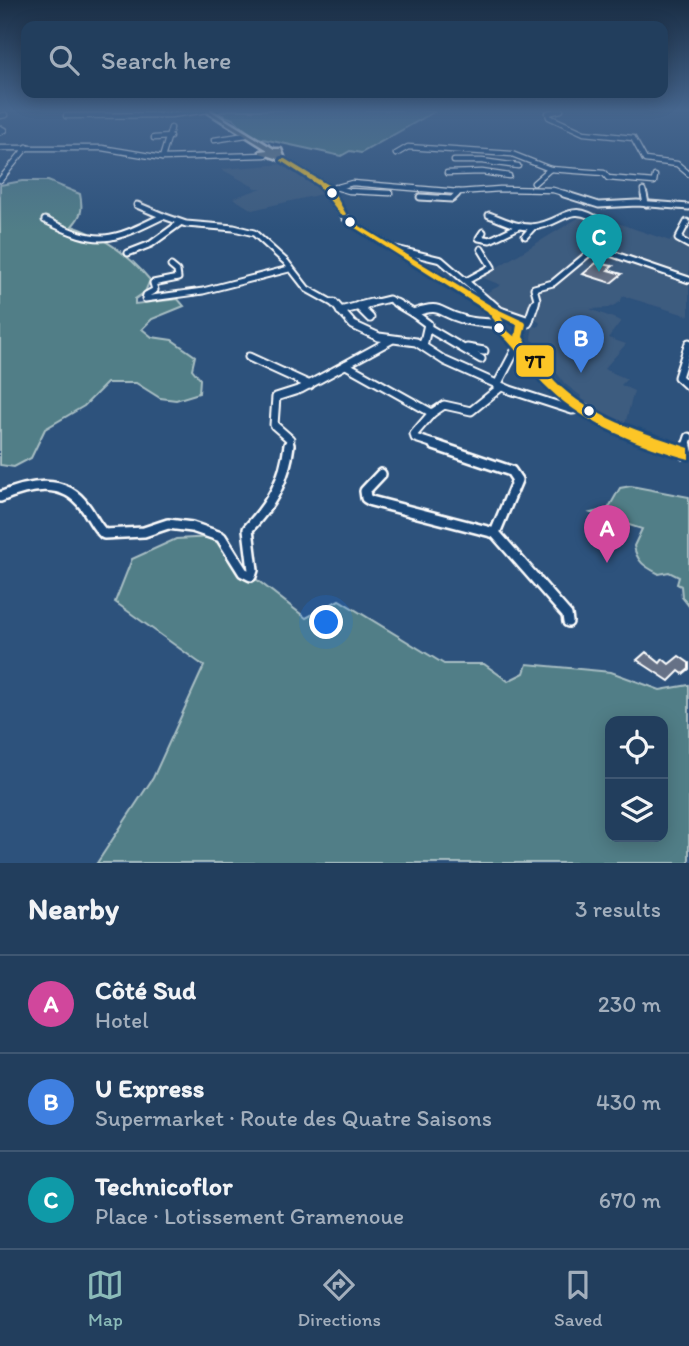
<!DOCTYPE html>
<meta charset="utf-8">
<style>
body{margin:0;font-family:Itim,sans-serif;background:#2a4563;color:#f1f3f6}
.controls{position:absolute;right:21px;bottom:21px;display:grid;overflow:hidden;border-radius:14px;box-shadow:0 4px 18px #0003}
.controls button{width:63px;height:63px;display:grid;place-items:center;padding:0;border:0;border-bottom:2px solid #3f5772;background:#223e5d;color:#f1f3f6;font:35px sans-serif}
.you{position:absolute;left:327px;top:623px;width:24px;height:24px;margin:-18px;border:5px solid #fff;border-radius:50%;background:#1a73e8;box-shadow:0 0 0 10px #1a73e833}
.badge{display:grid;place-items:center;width:46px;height:46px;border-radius:50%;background:#8bbbb9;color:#fff;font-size:23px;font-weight:700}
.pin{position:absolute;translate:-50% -58px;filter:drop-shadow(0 2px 4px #0008)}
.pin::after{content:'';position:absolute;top:37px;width:24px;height:21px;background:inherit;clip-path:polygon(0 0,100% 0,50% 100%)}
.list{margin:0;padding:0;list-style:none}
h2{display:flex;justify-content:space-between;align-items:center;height:91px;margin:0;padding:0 28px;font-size:30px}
h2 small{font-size:23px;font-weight:400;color:#a2aebc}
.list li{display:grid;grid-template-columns:46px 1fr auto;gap:21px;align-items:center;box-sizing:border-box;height:98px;padding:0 28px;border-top:2px solid #3f5772}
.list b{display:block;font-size:26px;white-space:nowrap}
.list p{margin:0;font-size:23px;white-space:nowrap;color:#a2aebc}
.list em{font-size:23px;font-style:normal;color:#a2aebc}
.icon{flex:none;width:38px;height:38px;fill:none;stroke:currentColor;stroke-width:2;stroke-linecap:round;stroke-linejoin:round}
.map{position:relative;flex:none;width:689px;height:863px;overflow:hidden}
.search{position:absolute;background:#223e5d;box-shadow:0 4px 18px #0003;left:21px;right:21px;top:21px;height:77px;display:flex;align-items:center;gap:18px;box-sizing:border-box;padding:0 24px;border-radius:14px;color:#a2aebc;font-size:26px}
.sheet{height:385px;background:#223e5d}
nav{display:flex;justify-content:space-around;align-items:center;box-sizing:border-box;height:98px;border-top:2px solid #3f5772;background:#223e5d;font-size:19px;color:#a2aebc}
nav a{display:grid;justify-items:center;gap:4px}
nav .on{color:#8bbbb9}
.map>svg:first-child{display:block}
.built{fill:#3e5b7f}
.green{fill:#517e87;stroke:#a8bec3;stroke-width:2;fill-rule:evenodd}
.building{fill:#667186;stroke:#fff;stroke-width:2}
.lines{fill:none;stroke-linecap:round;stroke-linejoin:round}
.minor-far3-casing{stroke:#fff;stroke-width:7}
.minor-far2-casing{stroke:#fff;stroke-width:9}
.minor-far1-casing{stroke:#fff;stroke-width:11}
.minor-casing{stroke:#fff;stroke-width:14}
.major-casing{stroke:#fff;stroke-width:5}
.minor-far3{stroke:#1f4a7a;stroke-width:4.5}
.minor-far2{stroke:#1f4a7a;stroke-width:5}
.minor-far1{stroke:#1f4a7a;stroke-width:7}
.minor{stroke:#1f4a7a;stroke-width:9}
.major{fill:#6c7d8b;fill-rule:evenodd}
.bus-1-casing{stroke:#1f4a7a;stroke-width:6}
.bus-1{fill:#fcc526;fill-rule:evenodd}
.bus-dot{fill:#fff;stroke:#1f4a7a;stroke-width:2.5}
.line-badge{stroke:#1f4a7a;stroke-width:2.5}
.pale-badge-label{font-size:19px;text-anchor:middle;font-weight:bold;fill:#111}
</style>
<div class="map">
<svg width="689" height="863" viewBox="0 0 689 863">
<rect width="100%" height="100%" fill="#2d527c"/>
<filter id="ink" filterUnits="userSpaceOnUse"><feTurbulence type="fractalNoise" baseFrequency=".0143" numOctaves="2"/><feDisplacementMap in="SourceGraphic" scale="14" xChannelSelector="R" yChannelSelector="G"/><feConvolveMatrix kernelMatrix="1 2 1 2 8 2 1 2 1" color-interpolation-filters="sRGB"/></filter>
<g filter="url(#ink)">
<!-- built -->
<g class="built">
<path d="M285 164 326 193 252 210 233 198 262 188H256L221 169Z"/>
<path d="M583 215H594L670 241 683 221 689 222V316L623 296 620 302 609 308 590 309 621 321 608 338 626 344 604 369 627 379 621 385 634 391 625 424 580 398 581 396 565 384 531 338 533 326 538 327 540 323 535 318 509 312 491 300 484 294 501 285 481 277Z"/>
</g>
<!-- green -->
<g class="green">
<path d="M228 110H417L434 112 361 153 350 151 341 156 254 137 233 119 218 113Z"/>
<path d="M22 181H48L80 194C83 209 82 215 72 226 103 236 129 255 150 280L145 292 135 299V304L178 299 184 306 152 319 142 329 152 337 172 340 195 356 192 369 200 379 199 393 176 400 160 398 136 383H107L84 406 45 429 31 458 14 467 0 465V185Z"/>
<path d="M631 486 689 497V606L682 597 681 586 677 584 679 577 669 572 659 574C646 567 637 563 634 546L642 529 591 513 608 509 620 488Z"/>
<path d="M213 537 247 572 306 618 339 600 444 664H484L508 681 524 673 527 664 611 672 660 690 689 685V863H97L153 778 204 666 115 602 132 559 176 539ZM610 721H663V837H610Z"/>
</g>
<!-- building -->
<g class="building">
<path d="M596 263 613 266 608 270 622 274 611 283 583 274Z"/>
<path d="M646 652 660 663 663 659 669 664 679 656 689 663V669L683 674 679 671 669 681 637 660Z"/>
</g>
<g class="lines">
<!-- minor-far3 casing -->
<g class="minor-far3-casing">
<g id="minor-far3">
<path d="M561 110 548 113 549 117 584 133 633 138 645 160 677 164 689 174"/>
<path d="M0 116 5 115"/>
<path d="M66 116 171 115 208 110"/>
<path d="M0 128 4 130 0 132"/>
<path d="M154 138 170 137"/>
<path d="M214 140 246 135"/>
<path d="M0 148H102L162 158 265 155"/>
<path d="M396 154 408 147 512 154 550 169 534 183"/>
<path d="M162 158 171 128"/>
<path d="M454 161H482L518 166"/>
<path d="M550 169 604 173 608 178 654 182 655 176"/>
<path d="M447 173 482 172 509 176"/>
<path d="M0 180 27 147"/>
<path d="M335 187 349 191 390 193"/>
<path d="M327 190 352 183 459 192 500 189 553 190 570 195"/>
<path d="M643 190 644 195"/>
<path d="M456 195 459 192"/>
</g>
</g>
<!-- minor-far2 casing -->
<g class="minor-far2-casing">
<g id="minor-far2">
<path d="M564 194 599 205 637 203 689 207"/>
<path d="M644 194 646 204"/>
<path d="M420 197 452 199 457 194"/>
<path d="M137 205 163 216"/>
<path d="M489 215C503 220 517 228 532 227 566 224 567 198 604 224L601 233"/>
<path d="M45 220C100 247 110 242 163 216L186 224 234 228 254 233 286 262 307 289 336 305"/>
<path d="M687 222 678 239 689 245"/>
<path d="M483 232 479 238 490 240 521 225"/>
<path d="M601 233 612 238H594V234Z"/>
<path d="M525 236 533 227"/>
<path d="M391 248 441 260 493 305"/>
<path d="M598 249 689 280"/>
<path d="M128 253 151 244 180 223"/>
<path d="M171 266 177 271 178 278 153 283 155 290 146 295 145 299 203 291 289 269"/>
<path d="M468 280 492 267 481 249"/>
<path d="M364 305 389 299 399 305"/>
<path d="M535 305 537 299 534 288 553 283 605 240"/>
</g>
</g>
<!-- minor-far1 casing -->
<g class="minor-far1-casing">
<g id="minor-far1">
<path d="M334 303 353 325 379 337 416 342 445 361 510 390 572 410 585 408"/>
<path d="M396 303 413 313"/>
<path d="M491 303 500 311 529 321"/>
<path d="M358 306 370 318"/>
<path d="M340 311 371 303"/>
<path d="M528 323 535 303"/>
<path d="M428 328 481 359"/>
<path d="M689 343 678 377 689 387"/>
<path d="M423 346 428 324 413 313C443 303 436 312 462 319 473 323 486 322 497 324"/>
<path d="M467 348 484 351"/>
<path d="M249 357 310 385"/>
<path d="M346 365 432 413 444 405 471 411 501 387"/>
<path d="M497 385 516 349 521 346"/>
<path d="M432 413 414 434 415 438 440 446"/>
<path d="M289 446 290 439 274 425 276 397 301 389 391 340"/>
<path d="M686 446 689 437"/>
</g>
</g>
<!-- minor casing -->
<g class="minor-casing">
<g id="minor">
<path d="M434 445 511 471 517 480 495 533 567 615 568 622"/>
<path d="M684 454 687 445"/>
<path d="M381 474 365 491 366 498 371 501 495 533"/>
<path d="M0 497C29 485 64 477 85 507 92 516 95 526 104 534L144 532 168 524 192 527 221 537 243 572 251 576 253 570 248 529C272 503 285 480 289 445"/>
</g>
</g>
<!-- major casing -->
<g class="major-casing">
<path id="major" d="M204 110H209L274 149H281L285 159 326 184 327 185 325 187 350 220 493 307 525 322 526 324 523 337C534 353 545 371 559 385 593 419 645 433 689 449V455C645 442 590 422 556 392 542 379 532 363 522 348H517L496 330 495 321 489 312 346 222 317 183 276 158 260 153V151L268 150ZM500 317 518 325 516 338 503 327V321Z"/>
</g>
<!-- minor-far3 -->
<use href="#minor-far3" class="minor-far3"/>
<!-- minor-far2 -->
<use href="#minor-far2" class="minor-far2"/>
<!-- minor-far1 -->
<use href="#minor-far1" class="minor-far1"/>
<!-- minor -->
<use href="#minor" class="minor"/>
<!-- major -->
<use href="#major" class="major"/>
<!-- bus-1 casing -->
<g class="bus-1-casing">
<g id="bus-1">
<path d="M281 159H285L331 187 346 214 345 215H341L318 185 281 161Z"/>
<path d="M346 220H350L493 307 525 322 526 324 523 337C533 352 543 368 555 381 590 418 643 432 689 448V459C641 446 587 425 550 390 530 372 517 347 496 330L495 321 487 311 346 222ZM501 317 517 325 515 337 503 327V321Z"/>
</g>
</g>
<!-- bus-1 -->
<use href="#bus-1" class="bus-1"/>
</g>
</g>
<!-- sky -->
<linearGradient id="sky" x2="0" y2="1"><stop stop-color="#192d44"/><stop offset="0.48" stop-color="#46668e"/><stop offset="1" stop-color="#46668e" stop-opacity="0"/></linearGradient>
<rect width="689" height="230" fill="url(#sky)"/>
<!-- markers -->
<g class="bus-dot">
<circle cx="332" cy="193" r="6"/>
<circle cx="350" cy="222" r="6"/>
<circle cx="499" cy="328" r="6"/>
<circle cx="589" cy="411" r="6"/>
</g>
<rect class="line-badge" x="515" y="344" width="40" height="34" rx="7" fill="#fcc526"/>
<g class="pale-badge-label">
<text x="535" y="368">7T</text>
</g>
</svg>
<div class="controls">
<button><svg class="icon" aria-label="locate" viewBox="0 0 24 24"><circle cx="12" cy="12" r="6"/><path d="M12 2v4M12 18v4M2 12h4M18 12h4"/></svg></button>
<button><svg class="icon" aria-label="layers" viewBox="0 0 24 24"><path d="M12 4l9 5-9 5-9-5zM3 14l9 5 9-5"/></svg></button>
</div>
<div class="you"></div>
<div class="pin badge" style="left:607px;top:563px;background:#d1479c">A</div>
<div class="pin badge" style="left:581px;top:373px;background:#3f7fe0">B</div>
<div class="pin badge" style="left:599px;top:272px;background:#0f9aa8">C</div>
<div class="search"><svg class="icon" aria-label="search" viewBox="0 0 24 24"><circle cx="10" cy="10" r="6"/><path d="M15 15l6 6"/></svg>Search here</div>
</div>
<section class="sheet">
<h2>Nearby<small>3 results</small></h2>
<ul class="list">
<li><span class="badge" style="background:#d1479c">A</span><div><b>Côté Sud</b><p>Hotel</p></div><em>230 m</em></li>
<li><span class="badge" style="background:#3f7fe0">B</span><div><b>U Express</b><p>Supermarket · Route des Quatre Saisons</p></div><em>430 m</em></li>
<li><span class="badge" style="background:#0f9aa8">C</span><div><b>Technicoflor</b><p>Place · Lotissement Gramenoue</p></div><em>670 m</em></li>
</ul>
</section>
<nav>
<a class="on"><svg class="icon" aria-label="map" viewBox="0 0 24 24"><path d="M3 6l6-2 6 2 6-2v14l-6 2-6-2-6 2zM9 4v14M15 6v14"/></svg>Map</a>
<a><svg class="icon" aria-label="directions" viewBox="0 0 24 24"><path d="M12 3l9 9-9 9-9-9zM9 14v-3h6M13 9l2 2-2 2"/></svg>Directions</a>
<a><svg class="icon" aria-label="saved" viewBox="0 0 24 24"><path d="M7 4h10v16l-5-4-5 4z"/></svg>Saved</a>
</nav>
